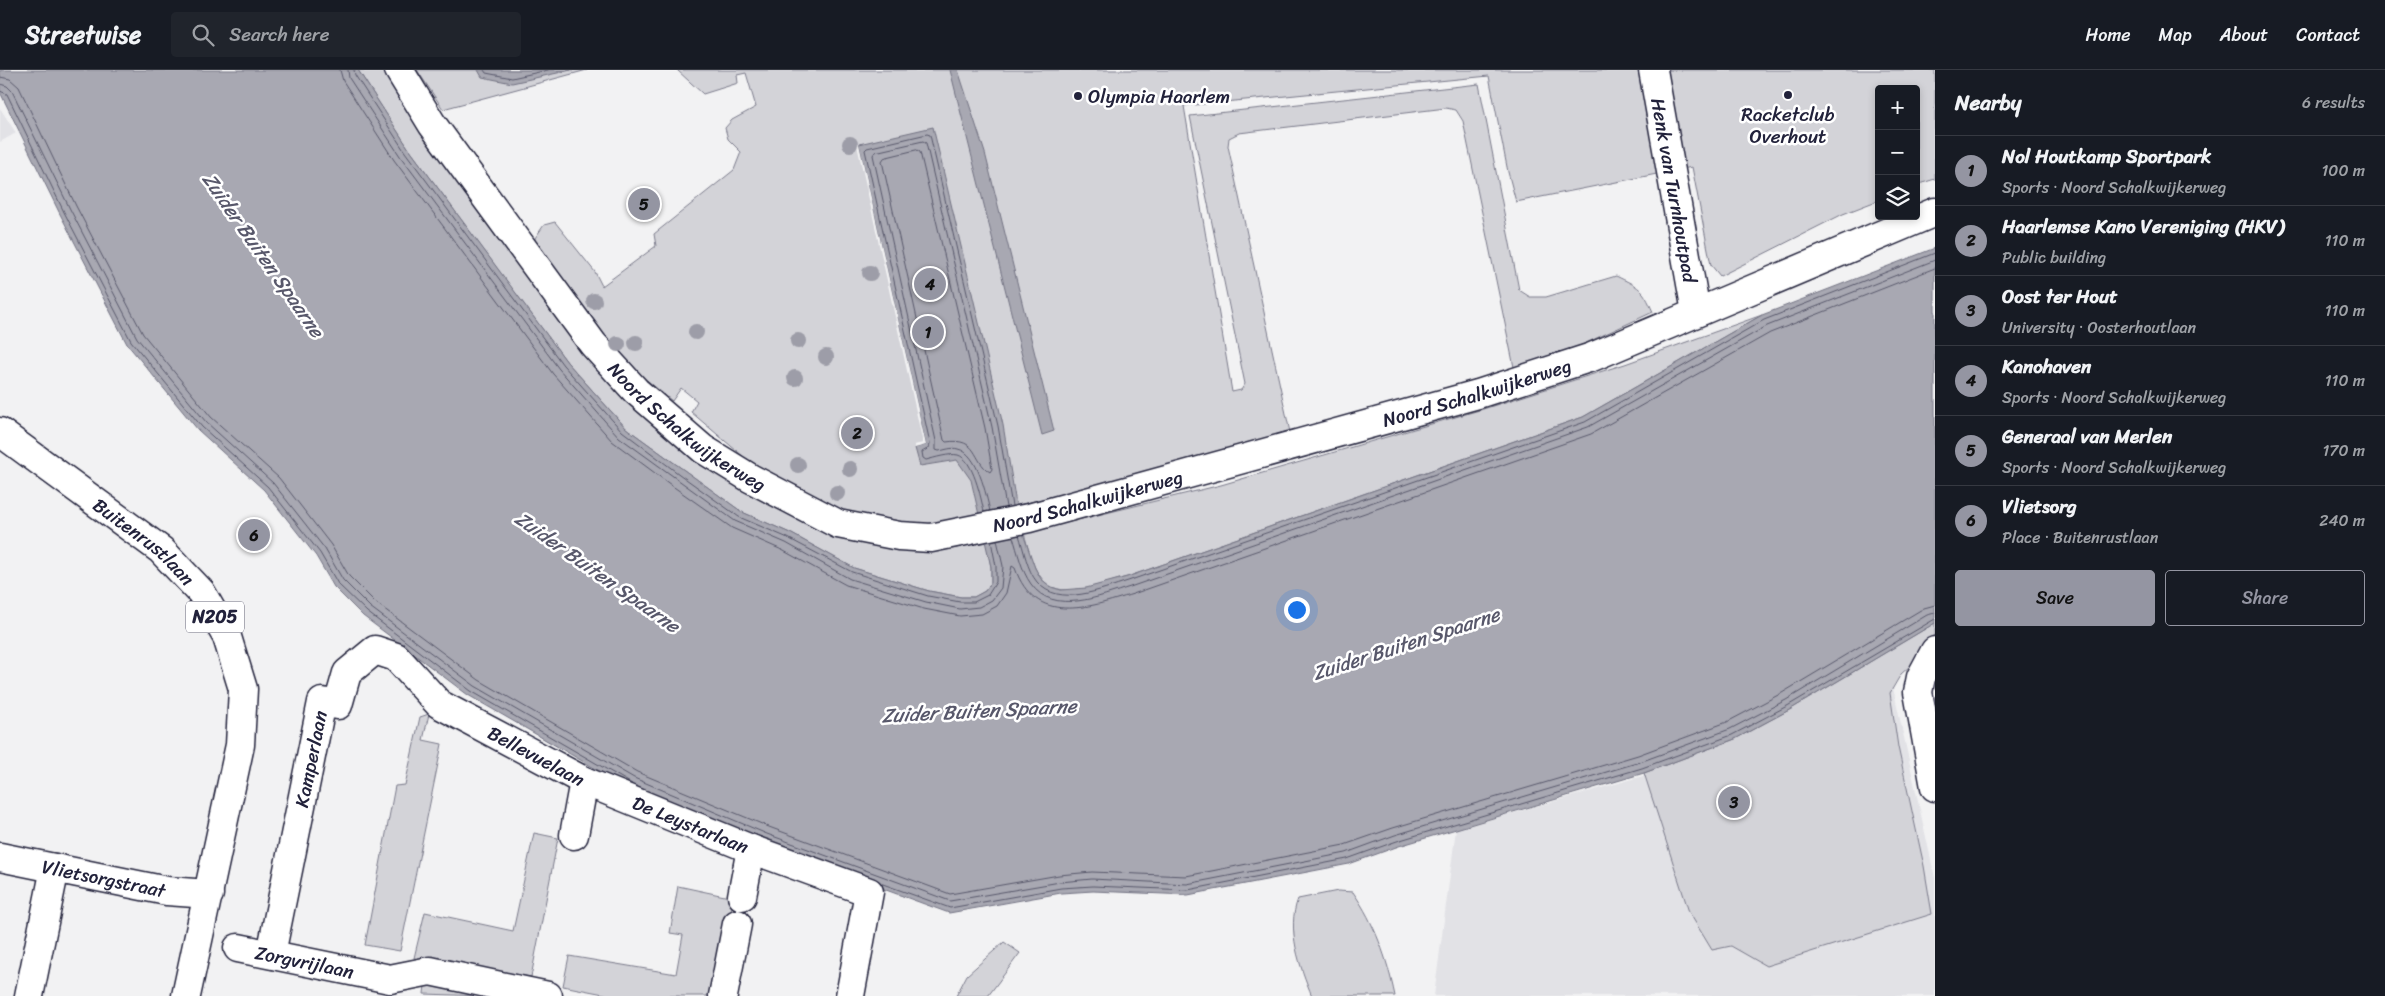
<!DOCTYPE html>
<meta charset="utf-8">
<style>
body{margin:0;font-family:Sriracha,sans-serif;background:#20242c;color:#f1f3f6}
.controls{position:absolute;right:15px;top:15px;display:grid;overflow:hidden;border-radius:5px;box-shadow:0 2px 8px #0003}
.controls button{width:45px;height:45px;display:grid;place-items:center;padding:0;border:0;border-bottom:1px solid #363941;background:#171b24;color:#f1f3f6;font:25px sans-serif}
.you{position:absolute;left:1296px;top:539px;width:18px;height:18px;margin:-12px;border:4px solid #fff;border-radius:50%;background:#1a73e8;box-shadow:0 0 0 8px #1a73e833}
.badge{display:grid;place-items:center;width:32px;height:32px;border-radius:50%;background:#9495a2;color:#111;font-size:16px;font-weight:700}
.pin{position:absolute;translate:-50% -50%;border:2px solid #fff;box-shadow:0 1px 5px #0006}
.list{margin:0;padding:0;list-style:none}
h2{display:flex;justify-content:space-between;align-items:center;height:65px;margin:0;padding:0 20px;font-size:21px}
h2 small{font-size:16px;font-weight:400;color:#9ea1a6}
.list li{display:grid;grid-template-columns:32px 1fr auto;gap:15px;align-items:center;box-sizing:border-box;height:70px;padding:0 20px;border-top:1px solid #363941}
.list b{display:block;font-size:19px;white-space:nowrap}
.list p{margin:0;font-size:16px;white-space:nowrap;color:#9ea1a6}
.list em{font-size:16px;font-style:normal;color:#9ea1a6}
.actions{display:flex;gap:10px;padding:15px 20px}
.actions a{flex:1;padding:11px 0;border:1px solid #9495a2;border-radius:5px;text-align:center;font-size:18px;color:#9495a2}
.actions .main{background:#9495a2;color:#111}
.icon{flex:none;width:28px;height:28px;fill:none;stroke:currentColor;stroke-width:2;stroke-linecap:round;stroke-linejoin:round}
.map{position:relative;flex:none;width:1935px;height:926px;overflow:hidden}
header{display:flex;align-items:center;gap:30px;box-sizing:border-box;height:70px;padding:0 25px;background:#171b24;border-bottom:1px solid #363941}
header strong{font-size:24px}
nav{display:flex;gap:28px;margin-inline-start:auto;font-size:18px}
.search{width:350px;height:45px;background:#20242c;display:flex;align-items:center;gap:12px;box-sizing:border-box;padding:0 18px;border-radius:5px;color:#9ea1a6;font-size:19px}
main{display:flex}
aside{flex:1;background:#171b24}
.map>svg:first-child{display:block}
.built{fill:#e2e2e6}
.green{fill:#d3d3d8;stroke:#7a7a8a}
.water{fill:#a8a8b2;stroke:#727282}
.pier{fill:#f2f2f3}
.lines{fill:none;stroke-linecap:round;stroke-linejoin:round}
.shore{stroke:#58586b;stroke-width:1}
.street-casing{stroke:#22223b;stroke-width:31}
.primary-casing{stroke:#22223b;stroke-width:31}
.street{stroke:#fff;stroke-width:28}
.primary{stroke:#fff;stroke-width:28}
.tree{fill:#9d9da8}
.poi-dot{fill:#22223b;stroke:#fff;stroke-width:2}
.labels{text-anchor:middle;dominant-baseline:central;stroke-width:5;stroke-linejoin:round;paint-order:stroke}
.shield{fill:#fff;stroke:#646476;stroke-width:1}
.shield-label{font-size:18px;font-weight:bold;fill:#22223b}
.poi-label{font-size:19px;fill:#22223b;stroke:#fff;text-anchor:start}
.street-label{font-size:19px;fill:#22223b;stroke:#fff}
.water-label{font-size:20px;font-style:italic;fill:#58586b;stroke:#fff}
</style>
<header>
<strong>Streetwise</strong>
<div class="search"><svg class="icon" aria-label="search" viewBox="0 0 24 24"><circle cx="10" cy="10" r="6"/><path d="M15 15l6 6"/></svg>Search here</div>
<nav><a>Home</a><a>Map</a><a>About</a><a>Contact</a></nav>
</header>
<main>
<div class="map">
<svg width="1935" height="926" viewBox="0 0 1935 926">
<rect width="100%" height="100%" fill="#f2f2f3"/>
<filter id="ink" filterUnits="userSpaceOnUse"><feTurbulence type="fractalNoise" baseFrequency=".02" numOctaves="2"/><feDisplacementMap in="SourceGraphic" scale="10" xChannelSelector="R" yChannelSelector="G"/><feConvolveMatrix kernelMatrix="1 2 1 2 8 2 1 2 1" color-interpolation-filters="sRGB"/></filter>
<g filter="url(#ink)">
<!-- built -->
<g class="built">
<path d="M0 38 16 63 0 72Z"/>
<path d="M1886 586 1935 808V926H1434L1456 759 1643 706 1742 671Z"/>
</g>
<!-- green -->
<g class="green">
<path d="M358 0H389L646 345 914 478 952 479 986 471 991 497V513L985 521 974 527H961L929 521 854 498 790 463 742 442 626 358 567 292 508 213 409 79Z"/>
<path d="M417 0H587L443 39Z"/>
<path d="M677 0H1935V109L1916 115V19H1879V130L1843 144 1720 206 1711 195 1692 97 1516 132 1508 102 1489 6 1184 36 1232 322 1241 320 1245 314 1190 46 1479 14 1519 220 1530 227H1546L1616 206C1639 217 1643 218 1653 242L1534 297 1515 302 1463 51 1456 40 1446 38 1239 63 1229 68 1228 76 1291 367 1026 433 973 445 931 462 883 461 778 416 691 342 697 331 681 318 672 331 642 306 613 277 587 247 535 171V168L544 155 555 152 595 202 602 216 656 176 654 164 734 100 741 82 728 69 725 58 732 50 756 37 746 3 737 5 738 13 703 24Z"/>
<path d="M1762 245 1583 347 1127 507C1103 513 1057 534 1040 506 1031 494 1028 477 1024 463L1221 415 1483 339 1625 294Z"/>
<path d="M1935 553V574L1901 604 1890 623 1898 677 1924 796 1932 844 1766 896 1731 876 1712 880 1689 842 1644 703 1735 669 1791 639Z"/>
<path d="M429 644 423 670 442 674 400 881 365 875 395 716 405 715 420 647Z"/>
<path d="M534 763 558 768 531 907 414 888 425 842 513 861Z"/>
<path d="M678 816 734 828 711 926H614L563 916 569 886 676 904 683 865 670 863Z"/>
<path d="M1338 821 1353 822C1375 854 1387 888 1395 926H1312C1300 897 1286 859 1298 829Z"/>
<path d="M1004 872 1020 883 988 926H956L967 905Z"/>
<path d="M425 915 484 926 424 924Z"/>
</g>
<!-- water -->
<g class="water">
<path d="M0 0H358L409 79 567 292 626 358 742 442 790 463 854 498 929 521 961 527H974L985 521 991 513V497L971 410 957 390 920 396 915 378 926 375 859 74 933 57 1003 355 1019 452 1035 498 1041 509 1051 517 1061 520 1086 518 1127 507 1583 347 1762 245 1935 178V553L1791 639 1735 669 1644 703 1399 776 1349 794 1188 825 1093 821 1061 823 949 843 763 775 629 718 468 625 363 546 334 517 316 486 264 420 198 360 127 274 60 144 0 22Z"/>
<path d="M478 0H571L512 13 482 7Z"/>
<path d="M950 0H958L985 83 1054 361 1042 365Z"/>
</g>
<!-- pier -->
<path class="pier" d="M859 74 926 375 915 378 914 375 923 373 857 75Z"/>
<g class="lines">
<!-- shore -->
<g class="shore">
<path d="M340 0 343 11 394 90 553 304 612 371 671 415 732 458 782 480 846 515 924 539 960 546 982 544 997 536 1006 523 1012 496 1015 498C1035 556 1088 538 1133 524L1591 364 1770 263 1935 198"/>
<path d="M348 0 349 8 400 86 559 299 619 367 735 451 786 473 850 509 926 532 960 539 979 537 992 530 1001 518 1003 496 997 470"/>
<path d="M354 0 355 5 405 82 563 295 622 361 679 404 739 447 788 468 852 502 928 526 960 532H974L988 525 996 512V496L991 471"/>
<path d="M484 0 486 3 512 8 548 0"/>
<path d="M0 7 10 9 19 17 76 136 143 264 211 347 279 408 331 475 349 506 375 532 479 610 637 702 769 757 950 824 1059 805 1092 802 1186 806 1344 775 1393 758 1638 685 1727 652 1782 623 1924 538 1935 535"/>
<path d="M0 14 7 16 12 21 70 139 137 268 206 352 273 413 325 479 343 510 370 537 475 616 634 708 767 764 950 831 1060 812 1092 809 1187 814 1346 783 1395 765 1640 692 1730 659 1786 630 1927 545 1935 543"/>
<path d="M0 21 7 24 64 142 131 271 202 357 268 417 320 483 338 514 367 542 471 621 632 714"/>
<path d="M917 80 920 82 985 358 992 399 990 402C972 391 979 367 946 372L944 370 882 91 884 88Z"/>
<path d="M990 441C986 425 978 383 958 379 952 377 945 380 939 381L936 380V371L873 85 875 82 923 71 926 73 992 357 1006 437"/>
<path d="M984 442C981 428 973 389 958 385 950 383 934 388 926 390L923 388 922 382 929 378 930 373 865 80 867 78 927 64 930 65 998 356 1012 436"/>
<path d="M1019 465C1024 480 1027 500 1037 512 1059 538 1102 519 1128 511L1585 352 1764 250 1935 183"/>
<path d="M1013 467C1018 482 1021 500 1031 514 1053 546 1101 526 1130 517L1588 357 1767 256 1935 190"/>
<path d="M880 813 950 838 1061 818 1093 816 1188 820 1347 789 1397 771 1642 698 1732 665 1789 635 1935 549"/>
</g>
<!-- street casing -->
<g class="street-casing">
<g id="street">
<path id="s1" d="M399 0 432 54 593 274 636 321 703 379 750 408 838 454 899 466 931 468 1029 448 1478 324 1592 287 1935 142"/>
<path id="s2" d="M1653 0 1696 242"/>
<path d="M1935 581 1921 607 1918 622 1935 717"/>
<path d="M574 765 584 711"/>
<path d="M751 779 869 822 850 926"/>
<path id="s3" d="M0 787 167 821 209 824"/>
<path id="s4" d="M238 878 390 909 430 901 548 926"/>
<path id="s5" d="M271 884 322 632 338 635 347 603 375 580 396 587 439 634 584 711 751 779 742 826"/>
<path d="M29 926 55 798"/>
<path d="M723 926 737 854"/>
</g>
</g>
<!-- primary casing -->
<g class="primary-casing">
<g id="primary">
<path id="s6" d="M0 362 161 480 201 522 227 567 243 619 240 675 186 926"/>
</g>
</g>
<!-- street -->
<use href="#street" class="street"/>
<!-- primary -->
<use href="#primary" class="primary"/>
</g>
<!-- trees -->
<g class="tree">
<circle cx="850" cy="74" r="8"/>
<circle cx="870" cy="203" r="8"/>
<circle cx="594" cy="231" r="8"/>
<circle cx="696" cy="262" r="8"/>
<circle cx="798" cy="271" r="8"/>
<circle cx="636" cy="273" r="8"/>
<circle cx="618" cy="274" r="8"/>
<circle cx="826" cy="287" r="8"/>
<circle cx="795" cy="308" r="8"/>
<circle cx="798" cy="395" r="8"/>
<circle cx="850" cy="399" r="8"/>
<circle cx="837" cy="423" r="8"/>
</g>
</g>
<!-- markers -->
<g class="poi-dot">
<circle cx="1788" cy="25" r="5"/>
<circle cx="1078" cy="26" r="5"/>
</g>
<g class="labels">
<!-- shield labels -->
<rect class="shield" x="186" y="531.5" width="58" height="31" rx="4"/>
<g class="shield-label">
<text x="215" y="547">N205</text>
</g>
<!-- poi labels -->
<g class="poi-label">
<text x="1088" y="26">Olympia Haarlem</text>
<text x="1788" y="44" text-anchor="middle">Racketclub<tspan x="1788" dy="22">Overhout</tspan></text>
</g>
<!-- street labels -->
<g class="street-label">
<text stroke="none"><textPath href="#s2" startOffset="122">Henk van Turnhoutpad</textPath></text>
<text stroke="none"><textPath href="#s1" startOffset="1302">Noord Schalkwijkerweg</textPath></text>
<text stroke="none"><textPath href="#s1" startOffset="462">Noord Schalkwijkerweg</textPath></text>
<text stroke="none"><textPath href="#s1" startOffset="898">Noord Schalkwijkerweg</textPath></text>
<text stroke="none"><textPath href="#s6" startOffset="181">Buitenrustlaan</textPath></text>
<text stroke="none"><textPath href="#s5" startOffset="539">Bellevuelaan</textPath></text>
<text stroke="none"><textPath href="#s5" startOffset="199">Kamperlaan</textPath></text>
<text stroke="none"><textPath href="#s5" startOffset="708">De Leystarlaan</textPath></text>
<text stroke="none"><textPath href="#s3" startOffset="106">Vlietsorgstraat</textPath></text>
<text stroke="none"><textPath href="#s4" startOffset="68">Zorgvrijlaan</textPath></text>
</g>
<!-- water labels -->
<g class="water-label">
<text transform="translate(263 185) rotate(55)">Zuider Buiten Spaarne</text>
<text transform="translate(597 502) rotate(35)">Zuider Buiten Spaarne</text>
<text transform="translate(1406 574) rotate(-18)">Zuider Buiten Spaarne</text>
<text transform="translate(979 641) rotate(-3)">Zuider Buiten Spaarne</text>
</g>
</g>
</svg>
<div class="controls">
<button>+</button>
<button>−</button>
<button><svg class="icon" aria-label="layers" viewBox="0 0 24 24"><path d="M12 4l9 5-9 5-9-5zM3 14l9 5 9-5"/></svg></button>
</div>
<div class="you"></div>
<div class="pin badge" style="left:928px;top:262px">1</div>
<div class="pin badge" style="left:857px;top:363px">2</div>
<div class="pin badge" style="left:1734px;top:732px">3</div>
<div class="pin badge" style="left:930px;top:214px">4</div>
<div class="pin badge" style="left:644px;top:134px">5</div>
<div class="pin badge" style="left:254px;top:465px">6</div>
</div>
<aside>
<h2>Nearby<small>6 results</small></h2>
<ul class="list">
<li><span class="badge">1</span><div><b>Nol Houtkamp Sportpark</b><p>Sports · Noord Schalkwijkerweg</p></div><em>100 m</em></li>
<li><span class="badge">2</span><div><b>Haarlemse Kano Vereniging (HKV)</b><p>Public building</p></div><em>110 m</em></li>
<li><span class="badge">3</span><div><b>Oost ter Hout</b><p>University · Oosterhoutlaan</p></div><em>110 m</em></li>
<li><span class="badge">4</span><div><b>Kanohaven</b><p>Sports · Noord Schalkwijkerweg</p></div><em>110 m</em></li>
<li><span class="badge">5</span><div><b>Generaal van Merlen</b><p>Sports · Noord Schalkwijkerweg</p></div><em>170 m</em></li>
<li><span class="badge">6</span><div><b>Vlietsorg</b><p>Place · Buitenrustlaan</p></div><em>240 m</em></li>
</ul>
<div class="actions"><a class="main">Save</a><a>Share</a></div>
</aside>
</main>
